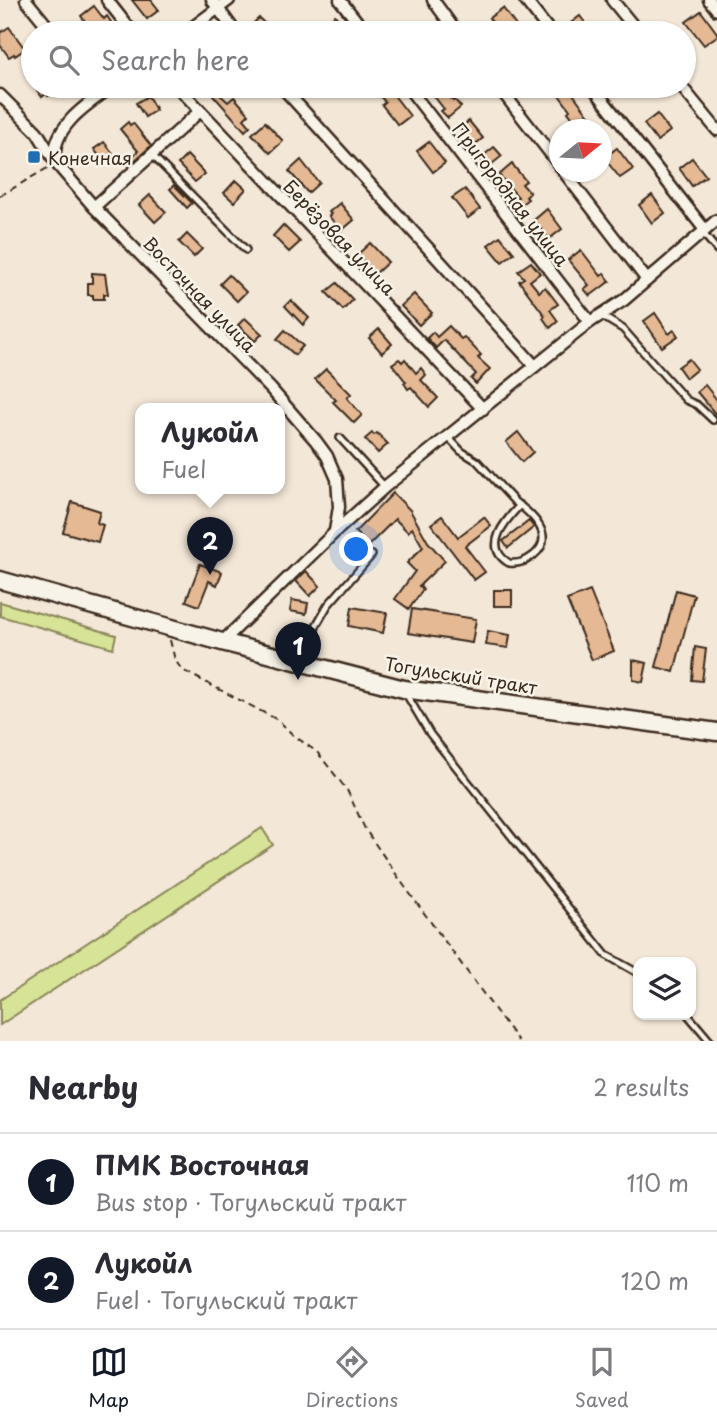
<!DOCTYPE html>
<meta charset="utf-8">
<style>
body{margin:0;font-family:"Playpen Sans",sans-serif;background:#f2f2f3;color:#2b2b33}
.controls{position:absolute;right:21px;bottom:21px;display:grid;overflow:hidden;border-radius:14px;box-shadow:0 2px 5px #0004}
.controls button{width:63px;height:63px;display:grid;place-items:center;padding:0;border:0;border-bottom:2px solid #e1e1e2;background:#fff;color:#2b2b33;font:35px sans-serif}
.compass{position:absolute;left:549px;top:119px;width:63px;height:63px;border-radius:50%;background:#fff;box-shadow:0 2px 5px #0004;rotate:72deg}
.you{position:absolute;left:357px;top:550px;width:24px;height:24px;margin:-18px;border:5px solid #fff;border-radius:50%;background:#1a73e8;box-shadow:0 0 0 10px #1a73e833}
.badge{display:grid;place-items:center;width:46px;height:46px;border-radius:50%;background:#111827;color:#fff;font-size:23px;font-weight:700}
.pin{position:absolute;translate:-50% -58px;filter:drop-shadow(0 2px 4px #0008)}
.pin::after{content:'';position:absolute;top:37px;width:24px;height:21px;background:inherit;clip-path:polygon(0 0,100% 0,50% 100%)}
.popup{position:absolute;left:135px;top:403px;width:150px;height:91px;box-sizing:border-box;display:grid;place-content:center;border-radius:14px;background:#fff;filter:drop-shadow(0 2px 5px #0005);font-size:23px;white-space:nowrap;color:#7c7c81}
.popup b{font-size:26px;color:#2b2b33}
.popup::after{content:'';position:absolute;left:50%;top:100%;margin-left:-14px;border:14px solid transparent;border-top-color:#fff}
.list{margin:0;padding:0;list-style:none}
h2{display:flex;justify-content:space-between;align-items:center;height:91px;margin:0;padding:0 28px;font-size:30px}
h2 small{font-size:23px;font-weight:400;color:#7c7c81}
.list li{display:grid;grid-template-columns:46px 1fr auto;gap:21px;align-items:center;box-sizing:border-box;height:98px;padding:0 28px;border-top:2px solid #e1e1e2}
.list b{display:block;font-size:26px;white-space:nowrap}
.list p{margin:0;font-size:23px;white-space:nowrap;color:#7c7c81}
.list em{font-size:23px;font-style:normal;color:#7c7c81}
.icon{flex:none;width:38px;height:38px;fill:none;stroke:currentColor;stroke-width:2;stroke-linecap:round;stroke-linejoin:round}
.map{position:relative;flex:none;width:717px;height:1041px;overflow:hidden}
.search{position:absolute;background:#fff;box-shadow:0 2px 5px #0004;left:21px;right:21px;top:21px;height:77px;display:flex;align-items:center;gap:18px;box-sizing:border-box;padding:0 24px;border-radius:38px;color:#7c7c81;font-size:26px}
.sheet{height:287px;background:#fff}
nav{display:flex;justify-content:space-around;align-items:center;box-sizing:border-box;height:98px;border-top:2px solid #e1e1e2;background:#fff;font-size:19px;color:#7c7c81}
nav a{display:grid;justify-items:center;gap:4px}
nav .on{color:#111827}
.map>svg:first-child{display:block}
.green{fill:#d7e396;stroke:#89865a;stroke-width:2}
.building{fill:#e4b994;stroke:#3b2a1e;stroke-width:2}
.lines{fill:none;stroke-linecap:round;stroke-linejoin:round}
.lane-casing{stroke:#3b2a1e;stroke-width:10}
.street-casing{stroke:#3b2a1e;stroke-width:15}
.primary-casing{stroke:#3b2a1e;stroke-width:21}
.path{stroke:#3b2a1e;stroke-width:2;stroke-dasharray:7 5;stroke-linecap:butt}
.lane{stroke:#f7f3e8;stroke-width:5}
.street{stroke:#f7f3e8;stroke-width:10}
.primary{stroke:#f7f3e8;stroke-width:16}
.poi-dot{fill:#1f6fb2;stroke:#f7f3e8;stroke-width:2.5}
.labels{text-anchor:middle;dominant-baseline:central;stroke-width:5;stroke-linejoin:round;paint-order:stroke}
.poi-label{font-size:18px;fill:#3b2a1e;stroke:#f7f3e8;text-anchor:start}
.street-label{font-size:18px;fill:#3b2a1e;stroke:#f7f3e8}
</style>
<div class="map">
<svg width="717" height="1041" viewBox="0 0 717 1041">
<rect width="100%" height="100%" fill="#f3e7d7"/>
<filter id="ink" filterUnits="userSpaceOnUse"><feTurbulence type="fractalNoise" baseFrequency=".0143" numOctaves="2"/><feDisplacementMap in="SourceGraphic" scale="14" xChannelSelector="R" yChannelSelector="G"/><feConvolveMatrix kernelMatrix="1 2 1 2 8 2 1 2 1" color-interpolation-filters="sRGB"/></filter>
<g filter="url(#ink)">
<!-- green -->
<g class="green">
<path d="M0 602 116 635 113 648 0 616Z"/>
<path d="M262 828 273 845 0 1025V1000Z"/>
</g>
<!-- building -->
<g class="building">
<path d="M132 0H151L159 10 147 19Z"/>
<path d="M94 6 104 19 107 16 111 22 106 27 111 33H98L92 23 88 25 81 16Z"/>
<path d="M503 8 516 26 506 33H501L489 18Z"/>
<path d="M701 11 717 33V36L704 45 686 22Z"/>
<path d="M335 15 349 33H333L325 24Z"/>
<path d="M580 16 593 33H572L567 26Z"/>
<path d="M259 18 270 29 265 33H243Z"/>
<path d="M9 27 25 49 15 56 14 54 9 57 0 45V33Z"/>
<path d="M34 86H62L48 96 47 93 42 97Z"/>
<path d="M391 86 396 92 393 94 410 116 398 125 382 105 385 102 380 96Z"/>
<path d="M426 86H441L453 101 455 100 461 107 448 118 441 111 444 109Z"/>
<path d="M572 86H585L573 94 591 118 580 127 568 112 570 110 559 95Z"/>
<path d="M217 92 228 102 234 97 249 114 244 119 250 126 245 131 213 95Z"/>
<path d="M148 96 156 110 145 117 136 103Z"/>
<path d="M657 114 670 131 657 141 644 124Z"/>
<path d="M469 121 483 138 473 146 460 128Z"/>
<path d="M128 122 130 125 133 123 151 146 132 163 129 159 138 151 120 129Z"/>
<path d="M265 122 283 141 270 153 252 134Z"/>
<path d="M104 142 115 156 105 164 94 149Z"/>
<path d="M429 142 445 163 433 172 417 151Z"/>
<path d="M494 147 502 156 487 168 479 159Z"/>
<path d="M617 148 633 169 620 178 604 158Z"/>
<path d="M187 155 205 174 195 182 178 164Z"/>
<path d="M692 158 706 176 692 186 679 168Z"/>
<path d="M301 160 319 183 308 193 289 171Z"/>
<path d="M512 164 526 181 522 184 530 193 526 197 528 199 518 207 513 202 518 197 499 175Z"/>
<path d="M236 180 246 189 234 202 224 193Z"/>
<path d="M174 185 192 203 187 208 170 189Z"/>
<path d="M465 189 480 209 468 218 452 198Z"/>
<path d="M150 195 166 212 155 222 139 205Z"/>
<path d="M652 195 665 213 652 223 639 205Z"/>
<path d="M340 203 354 220 341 231 329 216 331 214 329 212Z"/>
<path d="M547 209 562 229 549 239 534 220Z"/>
<path d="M283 225 300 242 289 252 273 236Z"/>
<path d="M187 234 202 249 194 257 179 242Z"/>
<path d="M500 236 514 253 502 262 488 245Z"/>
<path d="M370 243 388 262 375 274 357 255Z"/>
<path d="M581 250 601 276 604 273 610 281 590 296 584 289 589 285 568 260Z"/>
<path d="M531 262 540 273 530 281 539 292 545 287 558 304 550 310 558 321 550 328 543 318 545 316 519 281 524 278 518 271Z"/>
<path d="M92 273 105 274 108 294H104V299H93V295H88V283H92Z"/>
<path d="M229 275 246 292 237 301 220 284Z"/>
<path d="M337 283 353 300 343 310 326 292Z"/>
<path d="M414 294 432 313 419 325 401 306Z"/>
<path d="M291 300 309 318 303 325 285 306Z"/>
<path d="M655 313 669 334 674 330 678 336 662 347 644 321Z"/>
<path d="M245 318 262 334 255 341 238 325Z"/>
<path d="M449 326 461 339 464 337 481 355 478 358 490 369 476 384 471 379 476 374 444 340 436 348 427 338 433 332 437 337Z"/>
<path d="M379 329 392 344 382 353 369 338Z"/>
<path d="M285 330 303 346 295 355 277 339Z"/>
<path d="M399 359 402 362 405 359 416 373 421 368 426 375 421 380 438 398 429 407 411 387 408 389 404 383 406 382 392 364Z"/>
<path d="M689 359 697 369 686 378 678 367Z"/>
<path d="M326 369 351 394 347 398 362 415 354 423 333 402 336 400 315 379Z"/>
<path d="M705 385 717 400V416L697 392Z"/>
<path d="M518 432 533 452 522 462 506 442Z"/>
<path d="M372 433 374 435 377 433 388 444 378 453 365 439Z"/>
<path d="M393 493 410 510 428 542 445 561 419 586 423 589 409 609 395 599 415 571 407 563 423 547 412 528 408 532 395 519 369 545 355 532Z"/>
<path d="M72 502 100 511 97 523 103 525 98 542 63 532Z"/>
<path d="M442 516 458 537 484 517 491 526 465 546 485 572 474 580 431 524Z"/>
<path d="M529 521 534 527 508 548 503 541Z"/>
<path d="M200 564 222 572 217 585 209 581 199 606 186 601Z"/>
<path d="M306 571 320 586 310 596 296 581Z"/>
<rect x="494" y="590" width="18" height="16"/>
<path d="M676 590 694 595 674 672 656 667Z"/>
<path d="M590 591 614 651 592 660 567 600Z"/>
<path d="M292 600 308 603 306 614 290 611Z"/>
<path d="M352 607 387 613 383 633 349 626Z"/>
<path d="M412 609 476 619 472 643 408 633Z"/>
<path d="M488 631 510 635 508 648 486 645Z"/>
<path d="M695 647 706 649 702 681 692 680Z"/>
<path d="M633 660 647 663 643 682 633 680Z"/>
</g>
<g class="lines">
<!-- lane casing -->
<g class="lane-casing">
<g id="lane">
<path d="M152 155 246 250"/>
<path d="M702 232 717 250"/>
<path d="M600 315 623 329 686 400 697 405 713 420"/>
<path d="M448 437 461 451 477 461 515 502C531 513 557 536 534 555 526 561 520 564 509 563 482 547 505 521 520 505"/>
<path d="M340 438 385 487"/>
<path d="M303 660 317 624 328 605 372 555"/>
<path d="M405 692 430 734 606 955 638 973"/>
<path d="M688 1015 710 1041"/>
</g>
</g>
<!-- street casing -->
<g class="street-casing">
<g id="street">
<path d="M26 0 53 33"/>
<path d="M107 0 133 33"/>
<path d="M212 0 236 33"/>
<path d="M340 0 366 33"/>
<path d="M433 0 457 33"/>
<path d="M525 0 551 33"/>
<path d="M612 0 639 33"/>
<path d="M709 0 717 10"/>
<path d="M185 33 229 0"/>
<path d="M177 86 483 409"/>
<path d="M281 86 535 366"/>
<path d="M407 86 590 322"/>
<path d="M498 86 560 166"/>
<path d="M592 86 705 230"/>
<path d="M681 86 717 130"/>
<path d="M0 95 37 132 56 163 94 207 271 389 316 441 327 456 337 479 339 507 335 531"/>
<path d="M55 159C52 126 89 103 113 86"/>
<path d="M564 172 647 280"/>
<path d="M94 207 199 112"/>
<path d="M222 642 335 532 386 486 590 322 624 300 717 220"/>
</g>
</g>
<!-- primary casing -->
<g class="primary-casing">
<path id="primary" d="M0 580 222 642 404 689 717 732"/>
</g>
<!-- path -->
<g class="path">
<path d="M0 196 49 167"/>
<path d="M170 640 175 660 182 670 278 720 293 735 317 752 347 790 365 829 405 887 518 1041"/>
</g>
<!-- lane -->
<use href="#lane" class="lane"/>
<!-- street -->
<use href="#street" class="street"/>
<!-- primary -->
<use href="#primary" class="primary"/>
</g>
</g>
<!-- markers -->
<rect class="poi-dot" x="27" y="150" width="14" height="14" rx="3.5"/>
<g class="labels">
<!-- poi labels -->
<g class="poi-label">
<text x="48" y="157">Конечная</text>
</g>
<!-- street labels -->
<g class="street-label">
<text transform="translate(511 194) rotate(52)">Пригородная улица</text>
<text transform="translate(340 237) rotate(46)">Берёзовая улица</text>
<text transform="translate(200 294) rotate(46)">Восточная улица</text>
<text transform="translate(461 675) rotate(9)">Тогульский тракт</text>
</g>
</g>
</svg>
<div class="controls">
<button><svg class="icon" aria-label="layers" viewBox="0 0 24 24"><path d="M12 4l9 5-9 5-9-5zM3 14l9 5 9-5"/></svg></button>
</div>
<svg class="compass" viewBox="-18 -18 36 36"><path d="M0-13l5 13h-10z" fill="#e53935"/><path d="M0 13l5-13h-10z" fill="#7c7c81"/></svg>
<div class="you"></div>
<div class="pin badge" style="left:298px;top:680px">1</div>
<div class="pin badge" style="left:210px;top:575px">2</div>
<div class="popup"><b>Лукойл</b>Fuel</div>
<div class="search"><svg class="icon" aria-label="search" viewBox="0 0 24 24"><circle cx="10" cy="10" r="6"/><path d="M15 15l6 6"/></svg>Search here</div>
</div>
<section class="sheet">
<h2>Nearby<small>2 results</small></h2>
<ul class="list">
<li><span class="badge">1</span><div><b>ПМК Восточная</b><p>Bus stop · Тогульский тракт</p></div><em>110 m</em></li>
<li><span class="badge">2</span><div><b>Лукойл</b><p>Fuel · Тогульский тракт</p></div><em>120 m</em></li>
</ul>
</section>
<nav>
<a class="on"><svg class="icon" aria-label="map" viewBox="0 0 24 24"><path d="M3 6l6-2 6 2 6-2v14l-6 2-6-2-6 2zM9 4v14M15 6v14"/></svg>Map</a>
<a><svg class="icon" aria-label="directions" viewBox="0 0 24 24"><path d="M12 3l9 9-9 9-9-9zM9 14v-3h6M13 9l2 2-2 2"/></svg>Directions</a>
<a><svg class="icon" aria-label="saved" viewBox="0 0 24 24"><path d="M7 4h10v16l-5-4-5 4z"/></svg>Saved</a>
</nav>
